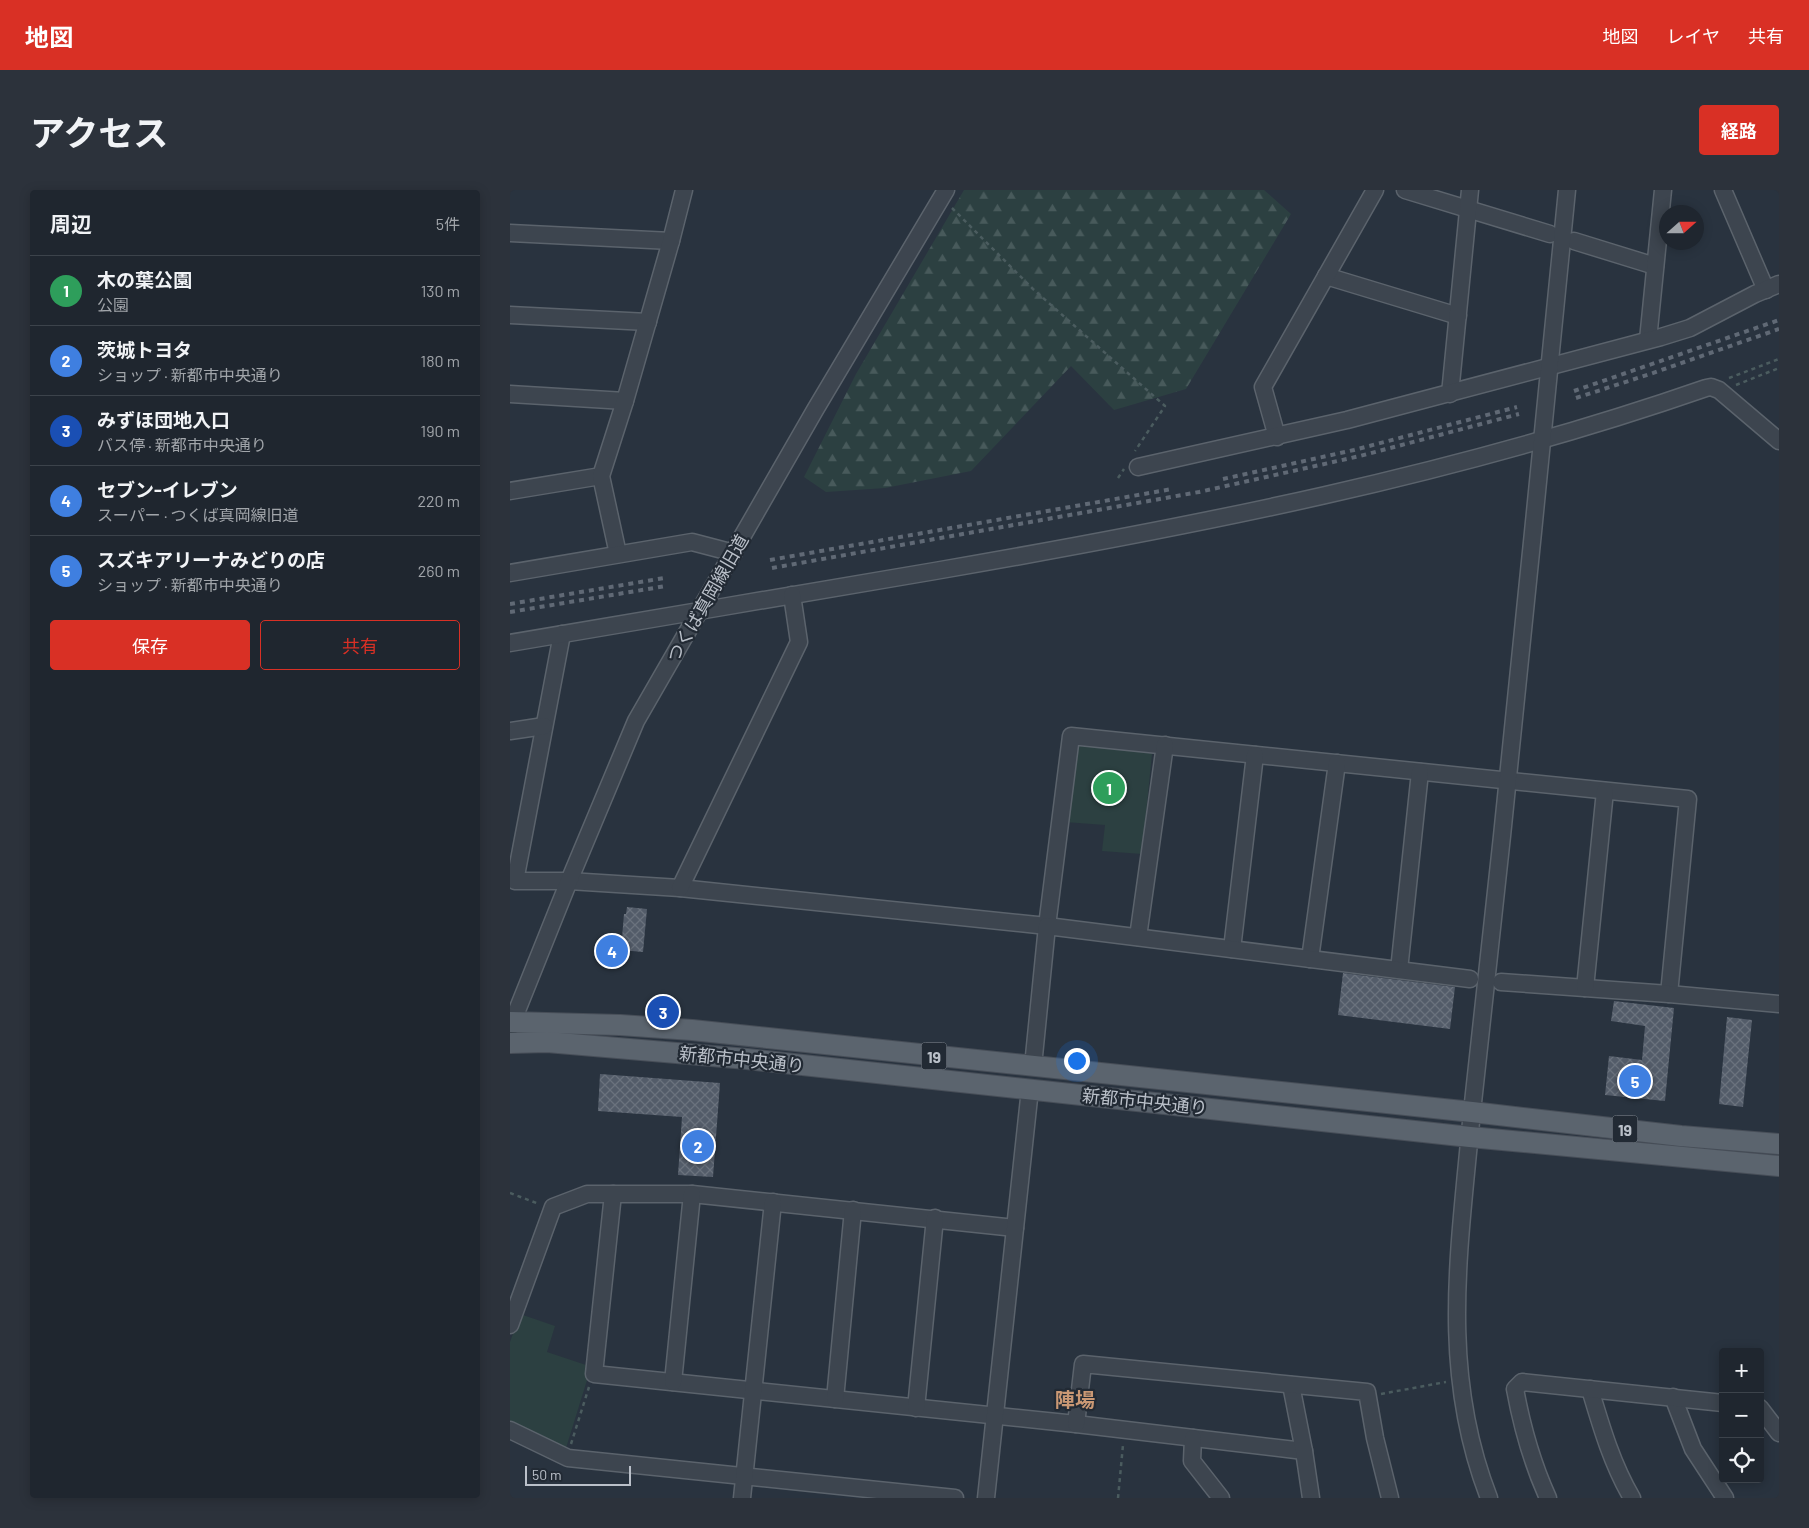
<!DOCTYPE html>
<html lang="ja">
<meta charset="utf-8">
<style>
body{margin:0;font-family:Barlow,"Noto Sans JP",sans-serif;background:#2c323b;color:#f1f3f6}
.controls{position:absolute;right:15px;bottom:15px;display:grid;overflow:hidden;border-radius:5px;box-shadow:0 2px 12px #0003}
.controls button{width:45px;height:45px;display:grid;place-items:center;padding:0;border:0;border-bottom:1px solid #3c434b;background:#1f262f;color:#f1f3f6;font:25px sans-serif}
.compass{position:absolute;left:1149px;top:15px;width:45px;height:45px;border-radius:50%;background:#1f262f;box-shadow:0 2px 12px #0003;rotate:69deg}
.scale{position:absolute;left:15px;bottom:12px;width:106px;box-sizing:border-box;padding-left:5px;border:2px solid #bac0c9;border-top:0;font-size:14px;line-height:18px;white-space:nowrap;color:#bac0c9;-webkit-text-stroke:4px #222a34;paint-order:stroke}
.you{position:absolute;left:566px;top:870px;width:18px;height:18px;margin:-12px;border:4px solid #fff;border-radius:50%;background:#1a73e8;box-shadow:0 0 0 8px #1a73e833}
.badge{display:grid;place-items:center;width:32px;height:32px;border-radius:50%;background:#d93025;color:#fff;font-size:16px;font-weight:700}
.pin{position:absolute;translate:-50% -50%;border:2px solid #fff;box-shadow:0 1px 5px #0006}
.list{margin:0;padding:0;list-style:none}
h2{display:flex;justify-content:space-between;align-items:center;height:65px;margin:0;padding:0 20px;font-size:21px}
h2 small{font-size:16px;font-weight:400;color:#a1a5aa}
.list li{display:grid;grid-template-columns:32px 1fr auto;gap:15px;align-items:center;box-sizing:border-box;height:70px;padding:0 20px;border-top:1px solid #3c434b}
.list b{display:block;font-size:19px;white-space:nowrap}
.list p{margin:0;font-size:16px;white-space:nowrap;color:#a1a5aa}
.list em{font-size:16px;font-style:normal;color:#a1a5aa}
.actions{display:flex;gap:10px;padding:15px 20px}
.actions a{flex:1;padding:11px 0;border:1px solid #d93025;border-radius:5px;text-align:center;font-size:18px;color:#d93025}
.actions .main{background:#d93025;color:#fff}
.icon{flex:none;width:28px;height:28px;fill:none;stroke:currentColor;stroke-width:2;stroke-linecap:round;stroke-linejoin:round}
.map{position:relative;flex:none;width:1269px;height:1308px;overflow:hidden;border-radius:5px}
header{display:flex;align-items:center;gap:30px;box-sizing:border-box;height:70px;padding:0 25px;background:#d93025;color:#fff}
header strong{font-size:24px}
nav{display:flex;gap:28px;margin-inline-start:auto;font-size:18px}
.intro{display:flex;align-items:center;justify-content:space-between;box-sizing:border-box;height:120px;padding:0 30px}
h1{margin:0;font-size:35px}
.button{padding:12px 22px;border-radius:5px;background:#d93025;color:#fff;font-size:18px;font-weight:700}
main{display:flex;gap:30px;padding:0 30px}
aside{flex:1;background:#1f262f;border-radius:5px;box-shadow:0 2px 12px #0003}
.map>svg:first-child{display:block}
.green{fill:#2c4041}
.forest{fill:url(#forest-firs)}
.building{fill:url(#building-cross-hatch)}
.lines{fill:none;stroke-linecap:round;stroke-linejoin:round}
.minor-casing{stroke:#5b636c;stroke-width:19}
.major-casing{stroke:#474e58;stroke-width:22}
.path{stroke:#4b5c5f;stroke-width:2.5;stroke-dasharray:4 4;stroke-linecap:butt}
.minor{stroke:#3d454f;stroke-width:16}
.major{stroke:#5b646e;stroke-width:20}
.rail{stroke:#606975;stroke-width:4;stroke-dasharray:5 5;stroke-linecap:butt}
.labels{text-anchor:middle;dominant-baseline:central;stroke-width:4.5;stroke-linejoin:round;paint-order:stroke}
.shield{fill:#222a34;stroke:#8c939c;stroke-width:1}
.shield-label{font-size:16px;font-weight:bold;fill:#bac0c9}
.street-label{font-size:18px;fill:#bac0c9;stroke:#222a34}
.quarter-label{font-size:20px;font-weight:bold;fill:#ca9874;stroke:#222a34}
</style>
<header>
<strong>地図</strong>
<nav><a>地図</a><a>レイヤ</a><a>共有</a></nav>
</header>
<div class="intro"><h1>アクセス</h1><a class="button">経路</a></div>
<main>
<aside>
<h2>周辺<small>5件</small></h2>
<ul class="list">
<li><span class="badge" style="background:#2e9e5b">1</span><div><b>木の葉公園</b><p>公園</p></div><em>130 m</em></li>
<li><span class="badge" style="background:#3f7fe0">2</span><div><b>茨城トヨタ</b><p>ショップ · 新都市中央通り</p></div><em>180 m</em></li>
<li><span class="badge" style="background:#1a4fb4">3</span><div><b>みずほ団地入口</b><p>バス停 · 新都市中央通り</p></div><em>190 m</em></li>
<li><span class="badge" style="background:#3f7fe0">4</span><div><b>セブン-イレブン</b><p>スーパー · つくば真岡線旧道</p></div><em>220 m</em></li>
<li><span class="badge" style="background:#3f7fe0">5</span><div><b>スズキアリーナみどりの店</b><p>ショップ · 新都市中央通り</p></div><em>260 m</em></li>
</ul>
<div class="actions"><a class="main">保存</a><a>共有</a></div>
</aside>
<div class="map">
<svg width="1269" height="1308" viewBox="0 0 1269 1308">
<defs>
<pattern id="forest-firs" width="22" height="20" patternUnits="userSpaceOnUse" patternTransform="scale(1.25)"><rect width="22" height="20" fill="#2c4041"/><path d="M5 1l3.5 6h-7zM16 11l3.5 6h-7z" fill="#485a5b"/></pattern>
<pattern id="building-cross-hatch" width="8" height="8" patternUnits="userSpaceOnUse" patternTransform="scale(1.25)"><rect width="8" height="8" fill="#535c69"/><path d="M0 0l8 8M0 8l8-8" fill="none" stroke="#6a727d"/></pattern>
</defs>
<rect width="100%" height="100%" fill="#29333f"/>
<!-- green -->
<g class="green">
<path d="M569 551 638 559 642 564 632 664 592 661 595 635 555 632 563 556Z"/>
<path d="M10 1124 45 1136 37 1162 79 1176 78 1187 56 1258 0 1231V1152Z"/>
</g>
<!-- forest -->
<path class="forest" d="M454 0H754L781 24 676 199 604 220 561 176 461 281 375 298 316 302 294 287 346 184Z"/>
<!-- building -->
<g class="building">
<path d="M117 717 137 719 133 762 111 760 114 724H116Z"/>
<path d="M833 783 945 797 940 839 828 825Z"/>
<path d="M1104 811 1164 818 1155 911 1095 905 1099 866 1132 870 1135 836 1101 831Z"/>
<path d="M1217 827 1242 830 1233 917 1209 914Z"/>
<path d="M90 884 210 893 203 987 168 985 172 927 88 921Z"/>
</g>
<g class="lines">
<!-- minor casing -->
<g class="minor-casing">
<g id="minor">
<path d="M895 0 1040 44"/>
<path d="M1213 0 1256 100"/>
<path d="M0 43 161 51"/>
<path d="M1064 51 1145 76"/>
<path d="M816 86 948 126"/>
<path d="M0 125 138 132"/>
<path d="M1138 150 1153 0"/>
<path d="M0 204 115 211"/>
<path d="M940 204 960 0"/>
<path d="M767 247 753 197 865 0"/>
<path d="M628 277 837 230 1151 147 1180 138 1245 104 1269 94"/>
<path d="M0 301 91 286"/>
<path d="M108 364 91 286 115 211 161 51 174 0"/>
<path d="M0 383 182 352 224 363"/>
<path d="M52 444 5 691H59L170 698 537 736 561 546 1178 609 1159 804"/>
<path d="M0 453C142 429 283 405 425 381 686 336 946 285 1196 198L1201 197 1209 200 1269 251"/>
<path d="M0 541 34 536"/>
<path d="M170 698 289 452 282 405"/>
<path d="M628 747 655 555"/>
<path d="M722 759 745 565"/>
<path d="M800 769 827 573"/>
<path d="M889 780 910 582"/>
<path d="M991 792 1159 804 1269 814"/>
<path d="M1075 798 1095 601"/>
<path d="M0 838 59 691 126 531 305 220 436 0"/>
<path d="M523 876 537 736 960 789"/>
<path d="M103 1004 84 1184 566 1234 794 1261"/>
<path d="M0 1135 43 1017 77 1004H182L505 1038"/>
<path d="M163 1192 182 1004"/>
<path d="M781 1195 794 1261 801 1308"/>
<path d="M1080 1199C1091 1236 1102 1274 1122 1308"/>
<path d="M1163 1207 1183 1259 1215 1308"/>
<path d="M325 1209 343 1020"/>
<path d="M406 1218 425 1028"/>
<path d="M1250 1218 1269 1243"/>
<path d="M566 1234 573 1174 857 1202 865 1248 880 1308"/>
<path d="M0 1240 58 1268 445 1308"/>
<path d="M683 1248 682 1271 711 1308"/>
<path d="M232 1308 263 1012"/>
<path d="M476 1308 520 899"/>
<path d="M979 1308C931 1185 948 1069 960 942 970 843 981 744 992 646 1015 431 1035 215 1057 0"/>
<path d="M1038 1308C1022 1273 1012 1237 1005 1199L1012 1192 1213 1213"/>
</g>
</g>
<!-- major casing -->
<g class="major-casing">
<g id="major">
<path d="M0 832 110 835 182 840 962 922 1171 946 1269 954"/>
<path d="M0 853 37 852 237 869 960 947 1269 976"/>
</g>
</g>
<!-- path -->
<g class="path">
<path d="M442 18 523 99 655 216 625 261"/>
<path d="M1219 188 1269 169"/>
<path d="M1226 195 1269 178"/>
<path d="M608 288 614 279"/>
<path d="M0 1003 29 1014"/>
<path d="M871 1204 936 1192"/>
<path d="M61 1254 79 1197"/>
<path d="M608 1308 613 1255"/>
</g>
<!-- minor -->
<use href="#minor" class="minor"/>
<!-- major -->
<use href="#major" class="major"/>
<!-- rail -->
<g class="rail">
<path d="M1064 201 1269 130"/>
<path d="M1066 208 1140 184 1269 139"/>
<path d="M713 289 844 260 1007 217"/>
<path d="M260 370 662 299"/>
<path d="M262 378 689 302 850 266 1009 224"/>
<path d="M0 414 154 388"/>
<path d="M0 422 156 396"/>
</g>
</g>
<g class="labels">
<!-- shield labels -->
<g class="shield">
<rect x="411.5" y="852.5" width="25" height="27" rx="4"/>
<rect x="1102.5" y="925.5" width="25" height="27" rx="4"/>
</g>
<g class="shield-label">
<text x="424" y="866">19</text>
<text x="1115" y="939">19</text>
</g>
<!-- street labels -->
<g class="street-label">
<text transform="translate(197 408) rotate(-60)">つくば真岡線旧道</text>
<text transform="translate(232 869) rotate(6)">新都市中央通り</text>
<text transform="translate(635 911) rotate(6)">新都市中央通り</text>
</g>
<!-- quarter labels -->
<g class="quarter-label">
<text x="565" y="1209">陣場</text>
</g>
</g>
</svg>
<div class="controls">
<button>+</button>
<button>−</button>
<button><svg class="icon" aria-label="locate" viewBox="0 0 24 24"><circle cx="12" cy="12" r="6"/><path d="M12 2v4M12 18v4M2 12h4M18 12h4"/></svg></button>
</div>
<svg class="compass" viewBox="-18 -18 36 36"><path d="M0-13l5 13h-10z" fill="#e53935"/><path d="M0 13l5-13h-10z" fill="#a1a5aa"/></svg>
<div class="scale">50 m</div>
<div class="you"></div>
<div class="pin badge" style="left:599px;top:598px;background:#2e9e5b">1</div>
<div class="pin badge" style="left:188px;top:956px;background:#3f7fe0">2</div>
<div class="pin badge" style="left:153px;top:822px;background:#1a4fb4">3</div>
<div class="pin badge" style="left:102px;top:761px;background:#3f7fe0">4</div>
<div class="pin badge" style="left:1125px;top:891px;background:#3f7fe0">5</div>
</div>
</main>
